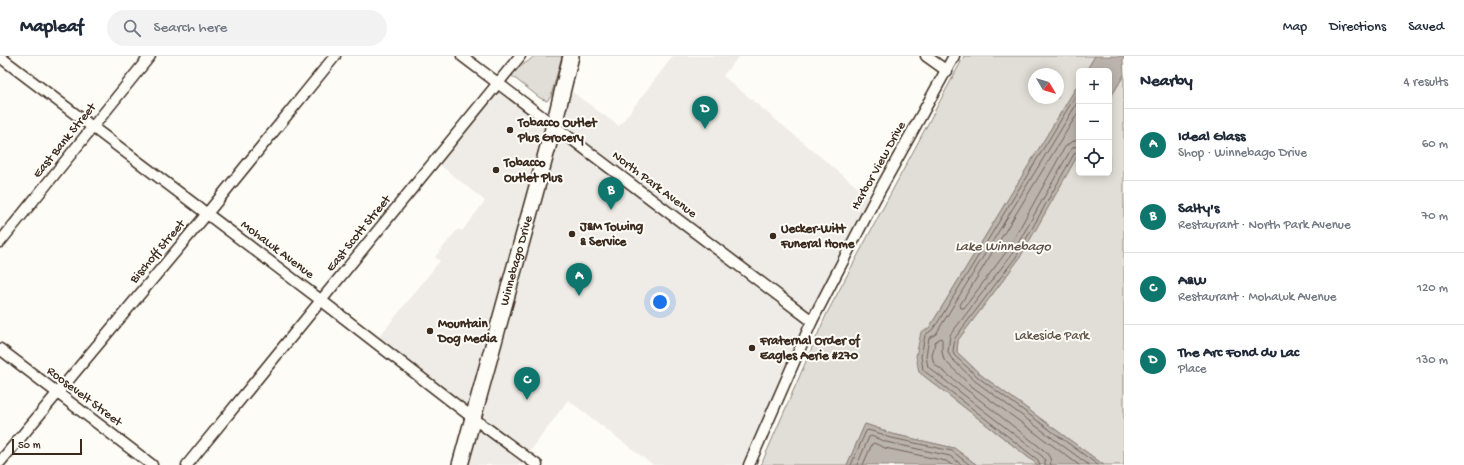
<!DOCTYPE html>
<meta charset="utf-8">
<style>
body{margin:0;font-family:"Gochi Hand",sans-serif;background:#f2f2f3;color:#1f2937}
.controls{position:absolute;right:12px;top:12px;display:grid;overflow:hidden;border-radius:6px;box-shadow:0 2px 10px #0003}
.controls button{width:36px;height:36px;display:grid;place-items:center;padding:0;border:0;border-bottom:1px solid #e0e1e3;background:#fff;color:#1f2937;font:20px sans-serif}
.compass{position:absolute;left:1028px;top:12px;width:36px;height:36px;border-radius:50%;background:#fff;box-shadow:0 2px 10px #0003;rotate:128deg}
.scale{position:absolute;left:12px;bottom:10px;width:70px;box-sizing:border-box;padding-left:4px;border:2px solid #3b2a1e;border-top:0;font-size:11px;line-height:14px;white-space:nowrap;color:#3b2a1e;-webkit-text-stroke:3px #fdfcf7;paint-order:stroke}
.you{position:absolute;left:660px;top:246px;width:14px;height:14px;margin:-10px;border:3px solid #fff;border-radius:50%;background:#1a73e8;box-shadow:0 0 0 6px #1a73e833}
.badge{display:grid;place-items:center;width:26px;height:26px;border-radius:50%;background:#0f766e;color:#fff;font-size:13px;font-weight:700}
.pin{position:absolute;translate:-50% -33px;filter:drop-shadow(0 1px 2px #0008)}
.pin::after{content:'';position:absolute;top:21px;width:14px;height:12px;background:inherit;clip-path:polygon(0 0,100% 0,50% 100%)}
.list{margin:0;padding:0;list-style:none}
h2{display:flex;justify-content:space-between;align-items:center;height:52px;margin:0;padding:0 16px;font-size:17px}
h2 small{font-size:13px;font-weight:400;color:#747a83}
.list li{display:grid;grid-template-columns:26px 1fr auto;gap:12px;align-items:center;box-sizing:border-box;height:72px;padding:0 16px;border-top:1px solid #e0e1e3}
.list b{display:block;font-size:15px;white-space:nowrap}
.list p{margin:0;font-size:13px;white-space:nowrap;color:#747a83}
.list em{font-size:13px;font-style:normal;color:#747a83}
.icon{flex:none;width:22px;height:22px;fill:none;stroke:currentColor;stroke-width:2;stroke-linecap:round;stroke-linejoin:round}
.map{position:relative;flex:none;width:1124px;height:409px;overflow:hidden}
header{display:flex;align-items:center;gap:24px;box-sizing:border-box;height:56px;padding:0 20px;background:#fff;border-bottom:1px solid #e0e1e3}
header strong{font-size:19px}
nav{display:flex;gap:22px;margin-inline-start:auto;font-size:14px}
.search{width:280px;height:36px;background:#f2f2f3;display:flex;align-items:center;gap:10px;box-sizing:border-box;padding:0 14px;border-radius:22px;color:#747a83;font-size:15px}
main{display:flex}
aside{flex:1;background:#fff}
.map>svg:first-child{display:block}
.built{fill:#efece7}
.green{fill:#e1ded7;stroke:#8e847a;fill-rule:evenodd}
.water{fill:#bbb4ad;stroke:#887d74}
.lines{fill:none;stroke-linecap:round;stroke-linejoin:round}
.shore{stroke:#6e6157;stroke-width:1}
.street-casing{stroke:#3b2a1e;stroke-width:13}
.secondary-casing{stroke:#3b2a1e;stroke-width:18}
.street{stroke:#fdfcf7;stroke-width:10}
.secondary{stroke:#fdfcf7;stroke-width:15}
.poi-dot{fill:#3b2a1e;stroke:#fdfcf7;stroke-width:1.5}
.labels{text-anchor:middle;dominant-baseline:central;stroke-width:4;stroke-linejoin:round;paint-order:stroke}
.poi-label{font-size:13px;font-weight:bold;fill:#3b2a1e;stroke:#fdfcf7;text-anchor:start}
.street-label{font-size:13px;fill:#3b2a1e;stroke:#fdfcf7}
.park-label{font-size:13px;fill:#64574c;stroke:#fdfcf7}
.water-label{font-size:14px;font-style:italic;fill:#615349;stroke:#fdfcf7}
</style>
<header>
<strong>Mapleaf</strong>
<div class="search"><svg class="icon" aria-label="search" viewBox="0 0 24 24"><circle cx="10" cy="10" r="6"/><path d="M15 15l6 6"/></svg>Search here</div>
<nav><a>Map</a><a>Directions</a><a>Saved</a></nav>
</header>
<main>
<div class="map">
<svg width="1124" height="409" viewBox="0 0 1124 409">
<rect width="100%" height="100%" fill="#fdfcf7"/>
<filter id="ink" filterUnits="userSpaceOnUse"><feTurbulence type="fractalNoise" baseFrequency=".025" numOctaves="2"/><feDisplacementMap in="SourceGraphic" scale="8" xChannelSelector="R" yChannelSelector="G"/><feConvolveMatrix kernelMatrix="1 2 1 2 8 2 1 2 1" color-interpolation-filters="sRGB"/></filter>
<g filter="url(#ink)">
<!-- built -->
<path class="built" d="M673 0H739L723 20 868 140 875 143 749 409H653L568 344 526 401 537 409H460L473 362 375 286 440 205 435 201 458 173 462 175 485 145 435 105 498 27 553 69 564 30 619 70Z"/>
<!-- green -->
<g class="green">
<path d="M534 0H562L551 40 547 45 540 42 512 20C515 12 528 7 534 0Z"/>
<path d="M964 0H1095L1086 15H1079V27L929 272 919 316 1038 409H977L954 392 888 377 883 374 865 368 847 409H761L827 257ZM1034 18H1058V42H1034Z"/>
<path d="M1124 19V409H1104L981 319 957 296 958 284 1019 203 1079 97V117H1109V44Z"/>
</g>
<!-- water -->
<g class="water">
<path d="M1095 0H1124L1123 5 1124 19 1109 44V15H1086Z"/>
<path d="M1079 27V97L1019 203 958 284 957 296 981 319 1104 409H1038L919 316 916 300 921 276 929 272 934 264Z"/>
<path d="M865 368 883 374 888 377 954 392 977 409H847Z"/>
</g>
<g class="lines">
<!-- shore -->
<g class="shore">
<path d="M1079 55 960 249 961 252H964L1007 195 1065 91 1071 86 1079 84"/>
<path d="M1079 90 1074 91 1070 95 1012 198 950 279 948 296 951 302 975 325 1089 409"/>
<path d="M1079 96 1074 98 1016 201 955 282 953 295 954 299 979 322 1098 409"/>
<path d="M851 409 866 375 868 374 882 378 887 381 952 395 970 409"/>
<path d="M857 409 869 381 871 380 886 386 950 400 962 409"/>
<path d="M863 409 872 388 874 387 885 392 946 405 952 409"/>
<path d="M1040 409 1038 404 923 314 921 300 925 279 932 274 938 266 1079 34"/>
<path d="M1045 409V404L1042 400 928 311 926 300 929 282 936 278 942 268 1079 44"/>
<path d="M1051 409 1050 402 1046 396 934 308 932 300 935 286 940 282 942 283V296L944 304 970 329 1079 409"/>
</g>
<!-- street casing -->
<g class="street-casing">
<g id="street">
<path d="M462 0 812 265"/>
<path d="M926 0 947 15"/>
<path d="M0 1 322 245 473 362 537 409"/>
<path d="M0 186 150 0"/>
<path d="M0 293 152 409"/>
<path d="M0 406 201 165 335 0"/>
<path d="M187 409 520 0"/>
<path d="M749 409 812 265 875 143 954 0"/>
</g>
</g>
<!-- secondary casing -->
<g class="secondary-casing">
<g id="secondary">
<path id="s1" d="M460 409 554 69 571 0"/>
</g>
</g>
<!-- street -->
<use href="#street" class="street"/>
<!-- secondary -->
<use href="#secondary" class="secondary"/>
</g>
</g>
<!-- markers -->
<g class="poi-dot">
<circle cx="510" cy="74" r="4"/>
<circle cx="496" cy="114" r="4"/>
<circle cx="572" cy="178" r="4"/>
<circle cx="773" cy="180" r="4"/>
<circle cx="430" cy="275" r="4"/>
<circle cx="752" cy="292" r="4"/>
</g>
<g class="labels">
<!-- poi labels -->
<g class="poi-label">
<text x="518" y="67">Tobacco Outlet<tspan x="518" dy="15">Plus Grocery</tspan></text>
<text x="504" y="107">Tobacco<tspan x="504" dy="15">Outlet Plus</tspan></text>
<text x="580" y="171">J&amp;M Towing<tspan x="580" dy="15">&amp; Service</tspan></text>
<text x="781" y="173">Uecker-Witt<tspan x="781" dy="15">Funeral Home</tspan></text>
<text x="438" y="268">Mountain<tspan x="438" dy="15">Dog Media</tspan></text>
<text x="760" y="285">Fraternal Order of<tspan x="760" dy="15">Eagles Aerie #270</tspan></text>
</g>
<!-- street labels -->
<g class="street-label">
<text transform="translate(65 85) rotate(-51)">East Bank Street</text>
<text transform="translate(879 110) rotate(-61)">Harbor View Drive</text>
<text transform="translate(654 129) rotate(37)">North Park Avenue</text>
<text transform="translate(359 178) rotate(-51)">East Scott Street</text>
<text transform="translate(277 194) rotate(37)">Mohawk Avenue</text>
<text transform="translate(158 196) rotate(-50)">Bischoff Street</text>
<text stroke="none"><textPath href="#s1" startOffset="212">Winnebago Drive</textPath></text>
<text transform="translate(84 341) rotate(37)">Roosevelt Street</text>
</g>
<!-- park labels -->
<g class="park-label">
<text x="1052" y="280">Lakeside Park</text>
</g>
<!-- water labels -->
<g class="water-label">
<text x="1003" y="191">Lake Winnebago</text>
</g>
</g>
</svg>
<div class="controls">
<button>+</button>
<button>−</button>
<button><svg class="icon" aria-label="locate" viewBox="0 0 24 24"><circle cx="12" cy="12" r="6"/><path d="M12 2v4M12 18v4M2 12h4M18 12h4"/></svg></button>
</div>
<svg class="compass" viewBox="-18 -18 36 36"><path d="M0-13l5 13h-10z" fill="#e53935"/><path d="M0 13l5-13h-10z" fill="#747a83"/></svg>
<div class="scale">50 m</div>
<div class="you"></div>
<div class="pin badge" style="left:579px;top:240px">A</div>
<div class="pin badge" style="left:611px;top:154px">B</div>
<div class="pin badge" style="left:527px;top:344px">C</div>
<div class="pin badge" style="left:705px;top:73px">D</div>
</div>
<aside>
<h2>Nearby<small>4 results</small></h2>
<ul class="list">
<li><span class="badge">A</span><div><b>Ideal Glass</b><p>Shop · Winnebago Drive</p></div><em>60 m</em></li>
<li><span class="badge">B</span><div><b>Salty's</b><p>Restaurant · North Park Avenue</p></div><em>70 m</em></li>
<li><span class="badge">C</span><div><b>A&amp;W</b><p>Restaurant · Mohawk Avenue</p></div><em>120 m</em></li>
<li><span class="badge">D</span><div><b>The Arc Fond du Lac</b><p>Place</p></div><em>130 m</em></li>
</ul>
</aside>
</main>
